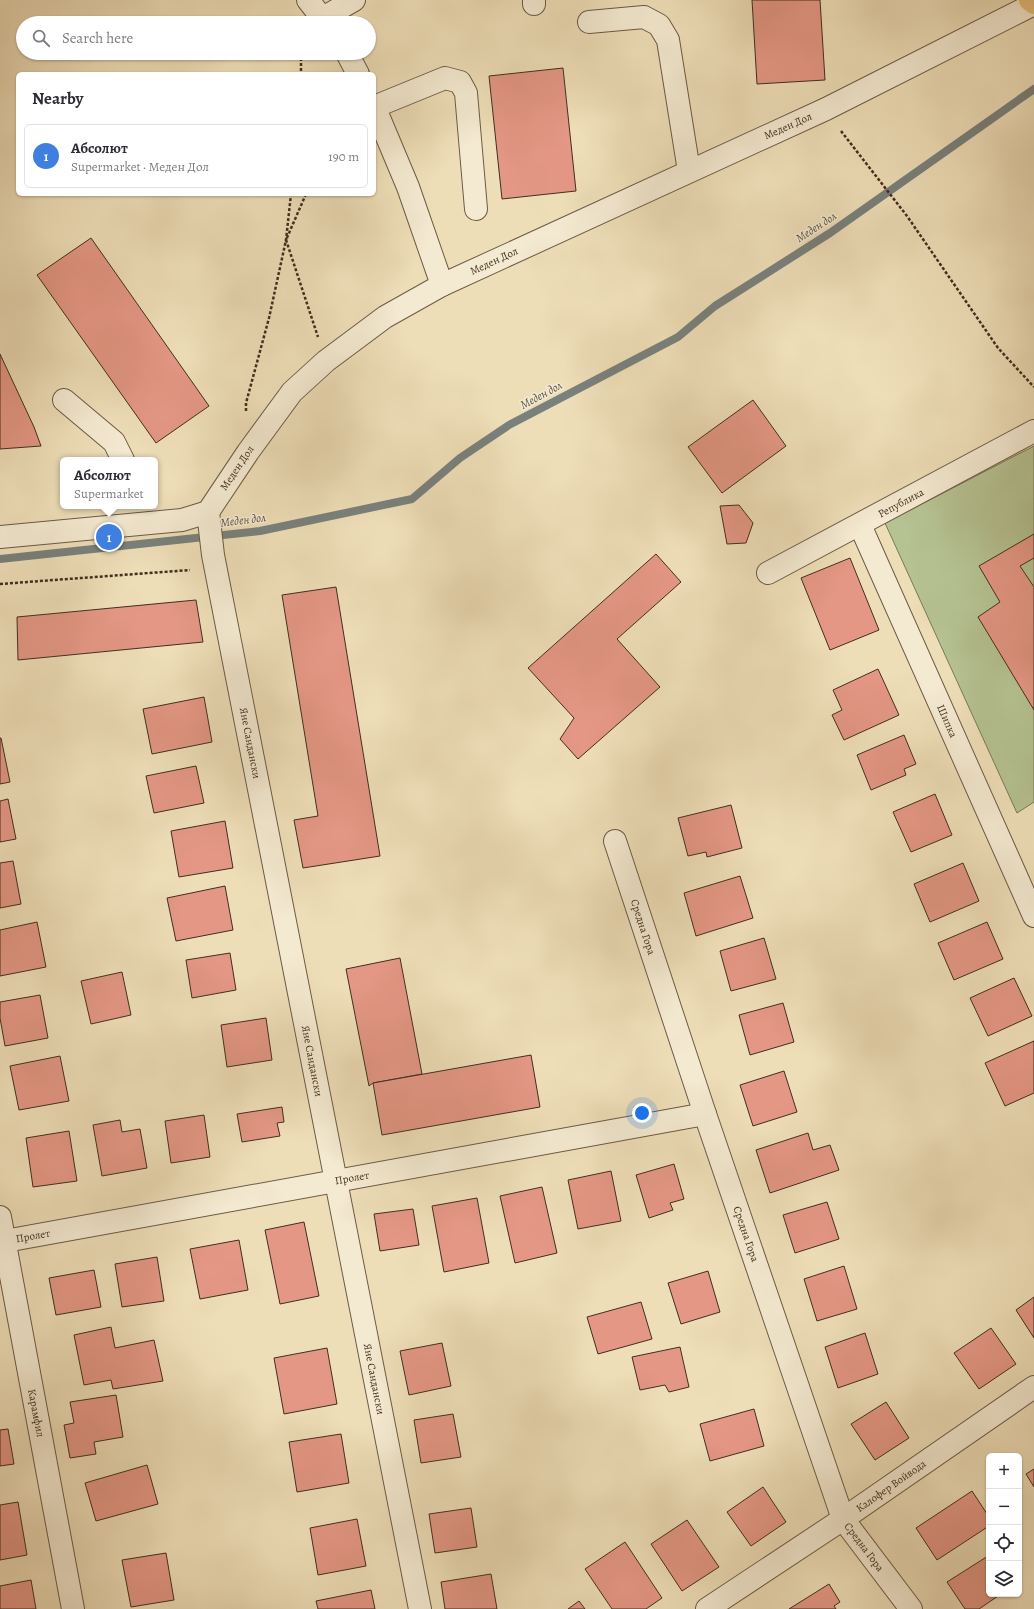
<!DOCTYPE html>
<meta charset="utf-8">
<style>
body{margin:0;font-family:Alegreya,serif;background:#f2f2f3;color:#2b2b33}
.controls{position:absolute;right:12px;bottom:12px;display:grid;overflow:hidden;border-radius:6px;box-shadow:0 1px 3px #0004}
.controls button{width:36px;height:36px;display:grid;place-items:center;padding:0;border:0;border-bottom:1px solid #e1e1e2;background:#fff;color:#2b2b33;font:20px sans-serif}
.you{position:absolute;left:642px;top:1113px;width:14px;height:14px;margin:-10px;border:3px solid #fff;border-radius:50%;background:#1a73e8;box-shadow:0 0 0 6px #1a73e833}
.badge{display:grid;place-items:center;width:26px;height:26px;border-radius:50%;background:#8f2418;color:#fff;font-size:13px;font-weight:700}
.pin{position:absolute;translate:-50% -50%;border:2px solid #fff;box-shadow:0 1px 4px #0006}
.popup{position:absolute;left:60px;top:457px;width:98px;height:52px;box-sizing:border-box;display:grid;place-content:center;border-radius:6px;background:#fff;filter:drop-shadow(0 1px 3px #0005);font-size:13px;white-space:nowrap;color:#7c7c81}
.popup b{font-size:15px;color:#2b2b33}
.popup::after{content:'';position:absolute;left:50%;top:100%;margin-left:-8px;border:8px solid transparent;border-top-color:#fff}
.list{margin:0;padding:0;list-style:none}
h2{display:flex;justify-content:space-between;align-items:center;height:52px;margin:0;padding:0 16px;font-size:17px}
h2 small{font-size:13px;font-weight:400;color:#7c7c81}
.list li{display:grid;grid-template-columns:26px 1fr auto;gap:12px;align-items:center;box-sizing:border-box;height:64px;margin:0 8px 8px;padding:0 8px;border:1px solid #e1e1e2;border-radius:6px}
.list b{display:block;font-size:15px;white-space:nowrap}
.list p{margin:0;font-size:13px;white-space:nowrap;color:#7c7c81}
.list em{font-size:13px;font-style:normal;color:#7c7c81}
.icon{flex:none;width:22px;height:22px;fill:none;stroke:currentColor;stroke-width:2;stroke-linecap:round;stroke-linejoin:round}
.map{position:relative;flex:none;width:1034px;height:1609px;overflow:hidden}
.search{position:absolute;background:#fff;box-shadow:0 1px 3px #0004;left:16px;top:16px;width:360px;height:44px;display:flex;align-items:center;gap:10px;box-sizing:border-box;padding:0 14px;border-radius:22px;color:#7c7c81;font-size:15px}
.panel{position:absolute;background:#fff;box-shadow:0 1px 3px #0004;left:16px;top:72px;width:360px;height:124px;border-radius:6px}
.map>svg:first-child{display:block}
.green{fill:#b5c292;stroke:#7a7858}
.lines{fill:none;stroke-linecap:round;stroke-linejoin:round}
.stream{stroke:#79817d;stroke-width:8}
.building{fill:#e49785;stroke:#402e1f}
.minor-casing{stroke:#6c5a45;stroke-width:24}
.major-casing{stroke:#402e1f;stroke-width:24}
.path{stroke:#402e1f;stroke-width:2.5;stroke-dasharray:3 2;stroke-linecap:butt}
.minor{stroke:#f4ead1;stroke-width:22}
.major{stroke:#e7bf7c;stroke-width:22}
.labels{text-anchor:middle;dominant-baseline:central;stroke-width:3;stroke-linejoin:round;paint-order:stroke}
.street-label{font-size:11px;fill:#402e1f;stroke:#f4ead1}
.water-label{font-size:12px;font-style:italic;fill:#585146;stroke:#f4ead1}
</style>
<div class="map">
<svg width="1034" height="1609" viewBox="0 0 1034 1609">
<rect width="100%" height="100%" fill="#eedeb8"/>
<filter id="stains"><feTurbulence type="fractalNoise" baseFrequency=".005" numOctaves="4"/><feColorMatrix values="0 0 0 0 .2 0 0 0 0 .09 0 0 0 0 .02 0 0 0 .5 -.17"/></filter>
<radialGradient id="worn" r=".72"><stop offset=".6" stop-color="#630" stop-opacity="0"/><stop offset="1" stop-color="#630" stop-opacity=".3"/></radialGradient>
<!-- green -->
<path class="green" d="M1034 446V802L1017 813 885 523Z"/>
<g class="lines">
<!-- stream -->
<path class="stream" d="M0 559 260 531 412 499 460 458 509 425 678 337 715 306 830 233 1034 89"/>
</g>
<!-- building -->
<g class="building">
<path d="M752 0H820L825 80 757 84Z"/>
<path d="M563 68 576 191 502 199 489 76Z"/>
<path d="M91 238 209 406 156 443 37 275Z"/>
<path d="M0 354 34 427 41 446 0 449Z"/>
<path d="M753 400 786 446 722 493 688 447Z"/>
<path d="M739 505 753 523 746 543 727 544 720 506Z"/>
<path d="M1034 534V558L1020 566 1034 587V710L978 617 1000 602 979 566Z"/>
<path d="M656 554 681 582 617 639 660 687 578 759 560 739 574 718 528 668Z"/>
<path d="M850 558 879 630 830 650 801 578Z"/>
<path d="M336 587 380 856 303 868 294 820 318 816 282 595Z"/>
<path d="M196 600 203 642 18 660 17 617Z"/>
<path d="M878 669 899 715 844 740 832 715 842 710 833 690Z"/>
<path d="M204 697 212 742 152 754 143 709Z"/>
<path d="M904 735 916 764 904 769 906 775 871 790 857 755Z"/>
<path d="M0 738H1L10 782 0 784Z"/>
<path d="M196 766 204 803 154 813 146 776Z"/>
<path d="M935 794 952 835 911 852 893 812Z"/>
<path d="M8 799 16 839 0 842V801Z"/>
<path d="M731 805 742 848 707 857 706 852 688 856 678 818Z"/>
<path d="M225 821 233 868 179 877 171 831Z"/>
<path d="M13 861 21 904 0 908V863Z"/>
<path d="M963 863 979 901 930 922 914 884Z"/>
<path d="M740 876 753 918 696 936 684 893Z"/>
<path d="M225 886 233 930 176 941 167 898Z"/>
<path d="M37 922 46 967 0 976V930Z"/>
<path d="M987 922 1003 959 954 980 938 943Z"/>
<path d="M764 938 776 979 731 991 720 951Z"/>
<path d="M230 953 236 990 192 998 186 960Z"/>
<path d="M400 958 422 1074 373 1083 369 1086 346 969Z"/>
<path d="M122 972 131 1015 91 1024 81 981Z"/>
<path d="M1014 978 1032 1016 988 1036 970 998Z"/>
<path d="M40 995 48 1038 5 1046 0 1018V1002Z"/>
<path d="M783 1003 794 1042 750 1055 739 1015Z"/>
<path d="M266 1018 272 1060 227 1067 221 1025Z"/>
<path d="M1034 1041V1093L1005 1106 985 1063Z"/>
<path d="M531 1055 540 1107 382 1135 373 1083Z"/>
<path d="M60 1056 69 1101 19 1110 10 1066Z"/>
<path d="M784 1071 797 1112 753 1126 740 1085Z"/>
<path d="M282 1107 284 1122 277 1123 280 1136 242 1142 237 1114Z"/>
<path d="M204 1115 210 1157 171 1163 165 1121Z"/>
<path d="M120 1120 122 1132 140 1129 147 1168 102 1176 93 1125Z"/>
<path d="M69 1131 77 1181 33 1187 26 1138Z"/>
<path d="M808 1133 813 1150 830 1145 839 1170 770 1193 756 1150Z"/>
<path d="M674 1164 684 1199 670 1203 673 1210 649 1218 636 1175Z"/>
<path d="M611 1171 621 1221 578 1229 568 1180Z"/>
<path d="M542 1187 557 1253 515 1263 500 1196Z"/>
<path d="M477 1198 489 1263 444 1272 432 1206Z"/>
<path d="M827 1202 839 1239 795 1253 783 1215Z"/>
<path d="M413 1209 419 1245 380 1251 374 1214Z"/>
<path d="M304 1222 319 1296 280 1304 265 1230Z"/>
<path d="M239 1240 248 1290 200 1299 190 1249Z"/>
<path d="M157 1257 164 1301 122 1307 115 1264Z"/>
<path d="M844 1266 857 1309 817 1321 804 1279Z"/>
<path d="M94 1270 101 1307 56 1315 49 1278Z"/>
<path d="M708 1271 720 1312 681 1324 668 1283Z"/>
<path d="M1034 1297V1338L1016 1310Z"/>
<path d="M641 1302 652 1339 598 1354 587 1317Z"/>
<path d="M111 1327 115 1348 154 1340 163 1381 113 1389 111 1380 84 1385 74 1335Z"/>
<path d="M991 1328 1016 1364 979 1389 954 1353Z"/>
<path d="M865 1333 878 1374 838 1388 825 1347Z"/>
<path d="M442 1343 451 1386 409 1395 400 1351Z"/>
<path d="M680 1347 689 1387 669 1392 665 1385 640 1390 632 1357Z"/>
<path d="M327 1348 337 1404 284 1414 274 1358Z"/>
<path d="M116 1395 123 1437 94 1442 96 1454 70 1458 64 1425 74 1423 70 1402Z"/>
<path d="M886 1402 909 1438 875 1460 851 1424Z"/>
<path d="M754 1409 764 1446 710 1461 700 1424Z"/>
<path d="M453 1414 461 1457 421 1463 414 1420Z"/>
<path d="M8 1429 14 1464 0 1466V1430Z"/>
<path d="M341 1434 349 1483 297 1492 289 1442Z"/>
<path d="M147 1465 158 1504 96 1521 85 1483Z"/>
<path d="M1034 1469V1487L1026 1474Z"/>
<path d="M763 1487 786 1522 751 1546 727 1512Z"/>
<path d="M972 1491 989 1517V1526L937 1560 916 1528Z"/>
<path d="M18 1502 27 1555 0 1560V1505Z"/>
<path d="M471 1508 477 1547 435 1553 429 1514Z"/>
<path d="M357 1519 366 1566 318 1575 310 1528Z"/>
<path d="M687 1520 719 1567 682 1591 651 1544Z"/>
<path d="M625 1542 662 1598 646 1609H612L585 1569Z"/>
<path d="M166 1553 174 1600 131 1607 122 1560Z"/>
<path d="M988 1556 989 1594H1001L979 1609H965L947 1582Z"/>
<path d="M491 1574 497 1609H445L441 1582Z"/>
<path d="M31 1580 36 1609H0V1586Z"/>
<path d="M829 1584 840 1602 834 1606 836 1609H789Z"/>
<path d="M371 1590 375 1609H318L316 1601Z"/>
<path d="M579 1601 585 1609H568Z"/>
</g>
<g class="lines">
<!-- minor casing -->
<g class="minor-casing">
<g id="minor">
<path d="M308 0 326 23"/>
<path d="M534 0V4"/>
<path d="M323 18 354 0"/>
<path d="M589 22 644 17 659 25 668 40 689 171"/>
<path d="M347 53 358 74"/>
<path d="M374 106 408 187 442 285"/>
<path d="M374 107 445 78 460 82 466 93 476 209"/>
<path d="M64 400 114 442 123 460"/>
<path d="M208 512 213 555 420 1609"/>
<path d="M860 525 1034 916"/>
<path d="M0 537 182 520 208 512 248 452 292 392 326 361 385 317 442 285 826 109 1034 4"/>
<path d="M768 573 1034 431"/>
<path d="M615 841 705 1114 843 1519 911 1609"/>
<path d="M0 1217 73 1609"/>
<path d="M0 1242 705 1114"/>
<path d="M707 1609 843 1519 1034 1387"/>
</g>
</g>
<!-- major casing -->
<g class="major-casing">
<path id="major" d="M1030 0 1034 3"/>
</g>
<!-- path -->
<g class="path">
<path d="M301 53V74"/>
<path d="M841 131 907 216 998 348 1034 387"/>
<path d="M306 194 286 240 318 337"/>
<path d="M246 411V403L269 318 286 240 291 194"/>
<path d="M0 584 190 570"/>
</g>
<!-- minor -->
<use href="#minor" class="minor"/>
<!-- major -->
<use href="#major" class="major"/>
</g>
<g class="labels">
<!-- street labels -->
<g class="street-label">
<text transform="translate(788 126) rotate(-24)">Меден Дол</text>
<text transform="translate(494 261) rotate(-25)">Меден Дол</text>
<text transform="translate(237 468) rotate(-56)">Меден Дол</text>
<text transform="translate(901 503) rotate(-28)">Република</text>
<text transform="translate(947 721) rotate(66)">Шипка</text>
<text transform="translate(250 743) rotate(79)">Яне Сандански</text>
<text transform="translate(643 927) rotate(72)">Средна Гора</text>
<text transform="translate(312 1061) rotate(79)">Яне Сандански</text>
<text transform="translate(352 1178) rotate(-10)">Пролет</text>
<text transform="translate(746 1234) rotate(71)">Средна Гора</text>
<text transform="translate(33 1236) rotate(-10)">Пролет</text>
<text transform="translate(374 1379) rotate(79)">Яне Сандански</text>
<text transform="translate(36 1413) rotate(79)">Карамфил</text>
<text transform="translate(891 1486) rotate(-35)">Калофер Войвода</text>
<text transform="translate(864 1547) rotate(53)">Средна Гора</text>
</g>
<!-- water labels -->
<g class="water-label">
<text transform="translate(816 227) rotate(-33)">Меден дол</text>
<text transform="translate(541 395) rotate(-28)">Меден дол</text>
<text transform="translate(243 520) rotate(-7)">Меден дол</text>
</g>
</g>
<rect width="100%" height="100%" filter="url(#stains)"/>
<rect width="100%" height="100%" fill="url(#worn)"/>
</svg>
<div class="controls">
<button>+</button>
<button>−</button>
<button><svg class="icon" aria-label="locate" viewBox="0 0 24 24"><circle cx="12" cy="12" r="6"/><path d="M12 2v4M12 18v4M2 12h4M18 12h4"/></svg></button>
<button><svg class="icon" aria-label="layers" viewBox="0 0 24 24"><path d="M12 4l9 5-9 5-9-5zM3 14l9 5 9-5"/></svg></button>
</div>
<div class="you"></div>
<div class="pin badge" style="left:109px;top:537px;background:#3f7fe0">1</div>
<div class="popup"><b>Абсолют</b>Supermarket</div>
<div class="search"><svg class="icon" aria-label="search" viewBox="0 0 24 24"><circle cx="10" cy="10" r="6"/><path d="M15 15l6 6"/></svg>Search here</div>
<section class="panel">
<h2>Nearby<small></small></h2>
<ul class="list">
<li><span class="badge" style="background:#3f7fe0">1</span><div><b>Абсолют</b><p>Supermarket · Меден Дол</p></div><em>190 m</em></li>
</ul>
</section>
</div>
